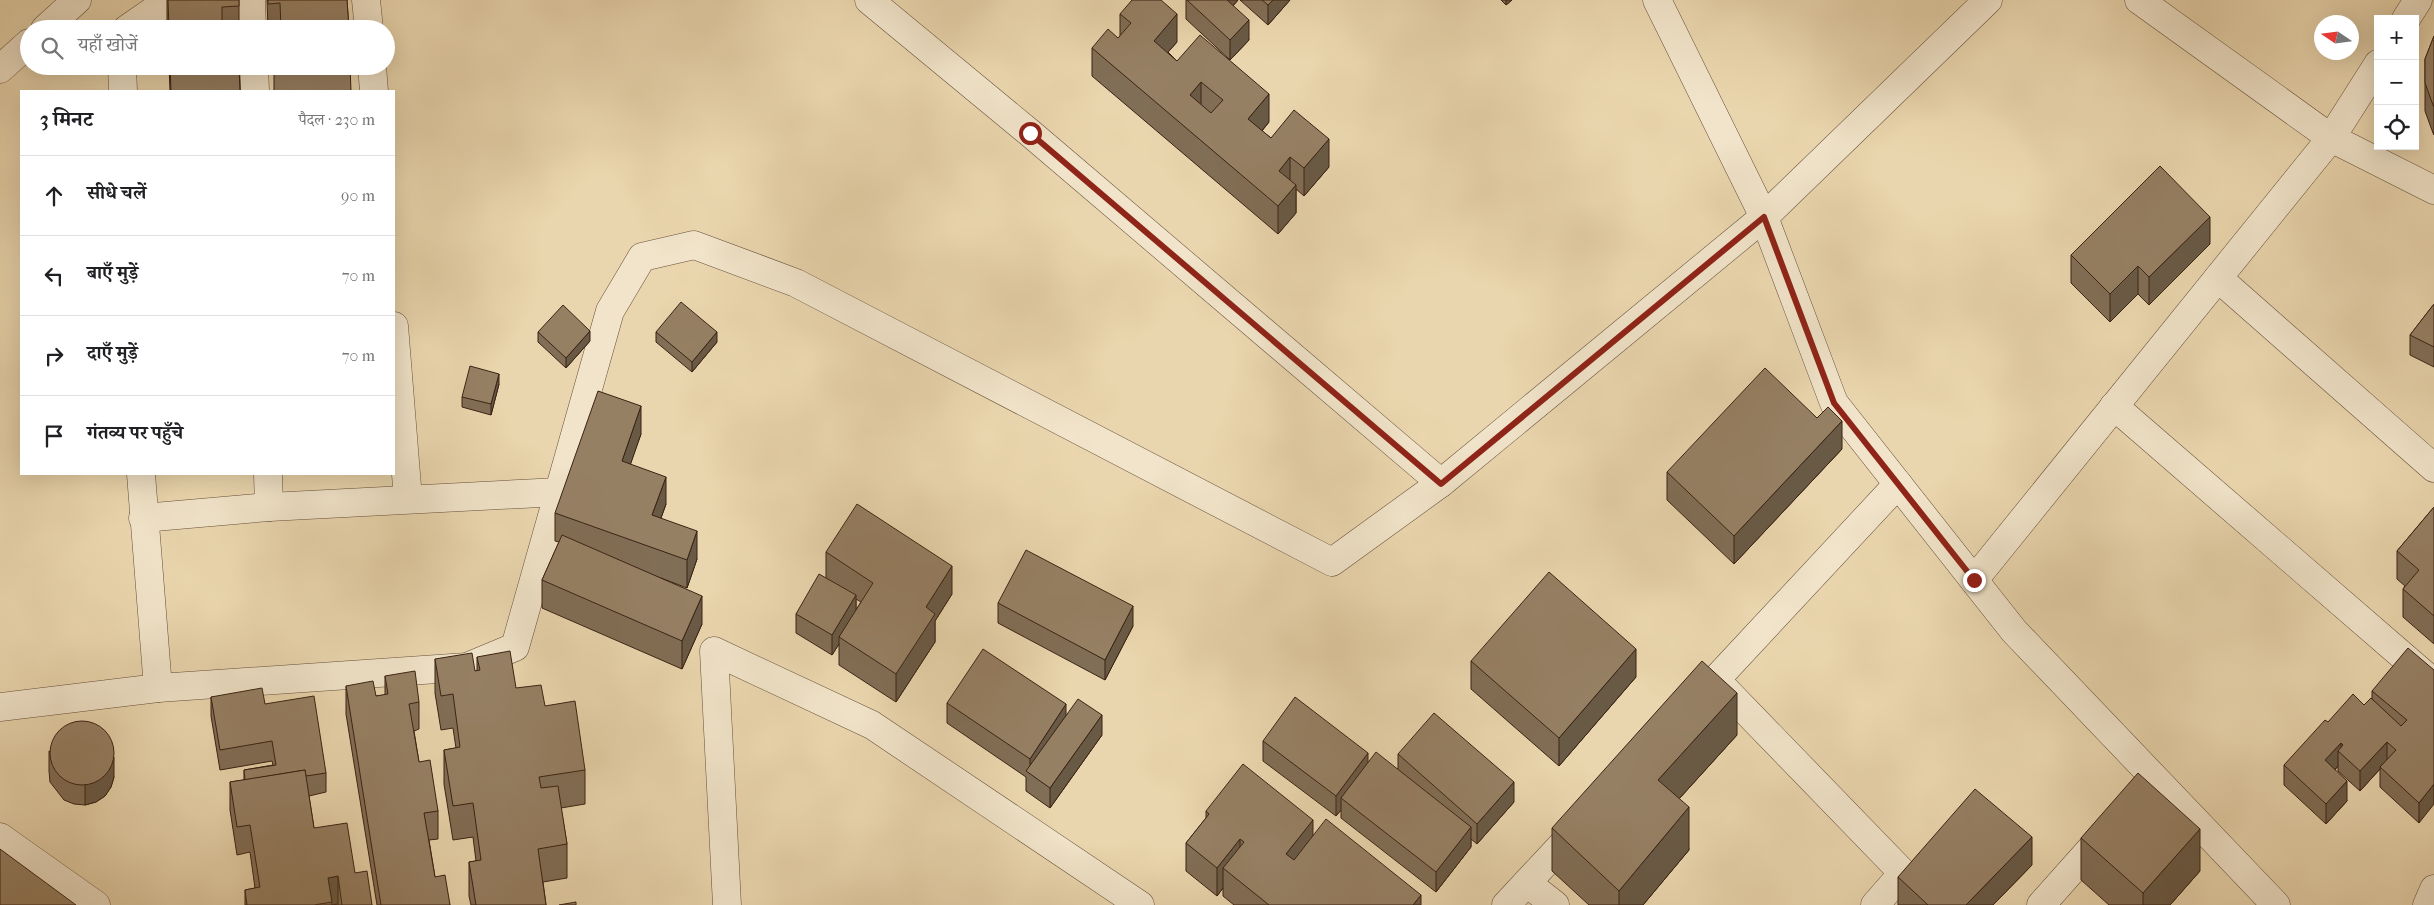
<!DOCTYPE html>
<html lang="hi">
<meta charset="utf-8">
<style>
body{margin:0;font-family:"IM FELL French Canon","Noto Serif Devanagari",serif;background:#f2f2f2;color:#202124}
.controls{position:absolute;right:15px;top:15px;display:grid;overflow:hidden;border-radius:0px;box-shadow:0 5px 20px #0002}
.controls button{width:45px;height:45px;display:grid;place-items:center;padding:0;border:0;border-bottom:1px solid #e0e0e0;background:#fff;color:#202124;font:25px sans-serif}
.compass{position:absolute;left:2314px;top:15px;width:45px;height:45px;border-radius:50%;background:#fff;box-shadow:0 5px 20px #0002;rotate:283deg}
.stop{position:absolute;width:15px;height:15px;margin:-11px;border:4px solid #8f2418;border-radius:50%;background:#fff}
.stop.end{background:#8f2418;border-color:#fff;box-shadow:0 1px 5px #0008}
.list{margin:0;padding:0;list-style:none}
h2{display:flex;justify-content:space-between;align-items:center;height:65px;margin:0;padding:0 20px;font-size:21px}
h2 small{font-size:16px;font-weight:400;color:#757577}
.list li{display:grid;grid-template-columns:32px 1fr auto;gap:15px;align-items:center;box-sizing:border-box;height:80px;padding:0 20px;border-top:1px solid #e0e0e0}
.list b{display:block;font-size:19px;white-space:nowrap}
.list em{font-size:16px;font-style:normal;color:#757577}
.icon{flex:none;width:28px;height:28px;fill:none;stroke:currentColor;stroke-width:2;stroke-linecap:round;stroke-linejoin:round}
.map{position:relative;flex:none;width:2434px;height:905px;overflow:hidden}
.search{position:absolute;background:#fff;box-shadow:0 5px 20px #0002;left:20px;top:20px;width:375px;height:55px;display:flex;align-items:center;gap:12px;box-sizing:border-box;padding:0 18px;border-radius:28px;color:#757577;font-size:19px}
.panel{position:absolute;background:#fff;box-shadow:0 5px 20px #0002;left:20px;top:90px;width:375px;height:385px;border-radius:0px}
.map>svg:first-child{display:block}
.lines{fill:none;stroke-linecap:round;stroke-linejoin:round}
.minor-casing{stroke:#664f3a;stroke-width:29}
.minor{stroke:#f1e4ca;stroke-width:28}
.wall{fill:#816e56;stroke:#3a2214;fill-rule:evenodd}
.shaded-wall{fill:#695a46;stroke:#3a2214}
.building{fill:#968064;stroke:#3a2214;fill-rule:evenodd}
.route{stroke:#8f2418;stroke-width:6}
</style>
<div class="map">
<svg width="2434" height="905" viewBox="0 0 2434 905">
<rect width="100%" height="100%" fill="#ead6ae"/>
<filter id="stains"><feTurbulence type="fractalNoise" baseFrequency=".004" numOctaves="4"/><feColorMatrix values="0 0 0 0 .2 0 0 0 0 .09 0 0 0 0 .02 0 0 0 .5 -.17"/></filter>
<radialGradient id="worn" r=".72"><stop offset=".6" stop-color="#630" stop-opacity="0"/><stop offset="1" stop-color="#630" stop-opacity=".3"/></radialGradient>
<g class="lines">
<!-- minor casing -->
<g class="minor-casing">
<g id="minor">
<path d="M251 0 252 29"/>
<path d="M366 0 369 29"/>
<path d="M869 0 1030 133 1441 483 1764 217 1988 0"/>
<path d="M1657 0 1764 217 1834 403 2014 631 2276 905"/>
<path d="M2139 0 2331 138 2434 190"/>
<path d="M2406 19 2418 0"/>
<path d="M45 29 77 0"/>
<path d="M127 29 153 11 225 0"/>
<path d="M122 66 123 91"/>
<path d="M254 66 255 91"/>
<path d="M372 66 374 91"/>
<path d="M0 69 29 43"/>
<path d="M2218 278 2434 468"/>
<path d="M394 326 408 499"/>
<path d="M2114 406 2434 683"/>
<path d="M141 474 158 688"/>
<path d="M268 474 269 507"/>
<path d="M143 518 269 507 559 492"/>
<path d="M1974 580 2331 138 2378 64"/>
<path d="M1716 680 1903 873 1875 905"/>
<path d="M1693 704 1898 484"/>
<path d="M0 707 158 688 467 667 515 647 610 311 642 257 694 245 796 283 1332 562 1441 483"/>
<path d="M0 837 96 905"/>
<path d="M1527 883 1555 905"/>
<path d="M727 905 714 651 872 725 1140 905"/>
<path d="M1506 905 1577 829"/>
<path d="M2041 905 2106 832"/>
<path d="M2427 905 2434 889"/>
</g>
</g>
<!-- minor -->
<use href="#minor" class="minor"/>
</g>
<!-- wall -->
<g class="wall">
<rect x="167" y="0" width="72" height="29"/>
<path d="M267 0H347L349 29H268Z"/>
<path d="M1186 0H1238L1233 6 1249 40 1230 60 1186 19Z"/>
<path d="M1240 0H1290L1268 25Z"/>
<path d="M1501 0H1512L1506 5Z"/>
<path d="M1120 14 1177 42 1168 52 1177 61 1269 122 1262 131 1271 138 1329 167 1304 196 1296 189V213L1278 234 1092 76V48L1118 38 1120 36Z"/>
<path d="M2434 36V135L2433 133 2425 111V59Z"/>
<path d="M169 66H239L240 91H170Z"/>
<path d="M2210 244 2149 305 2138 294 2110 322 2071 283V255Z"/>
<path d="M2434 304V367L2410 355V335Z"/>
<path d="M538 332 590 341 566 368 538 342Z"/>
<path d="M656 332 717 342 692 372 656 342Z"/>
<path d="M499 384 491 415 462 407V397Z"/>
<path d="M641 434 630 464 666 504 661 518 697 559 687 588 661 578 702 624 682 669 542 608V580L559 542 555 541V513Z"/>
<path d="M1842 449 1734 564 1667 500V472Z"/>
<path d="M2434 507V644L2403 617V589L2405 586 2397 579V551Z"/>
<path d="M826 552 952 594 935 621V642L896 702 839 665V644L832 655 796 633V614L826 578ZM856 599 861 602 856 610Z"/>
<path d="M998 603 1133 626 1105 680 998 623Z"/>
<path d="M477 657 516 688 545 706 585 770V804L561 808 567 844V878L543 882 546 905H471L469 896V862L476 861 473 837 453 840 444 784V750L456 748 453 728 441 730 435 693V659L475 671H477Z"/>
<path d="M1471 661 1636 677 1559 766 1471 689Z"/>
<path d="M2434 670 2419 823 2380 787V769L2360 791 2338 771V766L2335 770 2347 801 2326 824 2284 785V765L2328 722 2364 705 2372 699V691Z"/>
<path d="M385 676 419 702V729L414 731 419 762 438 811V839L429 840 435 877 450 905H377L346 714V686L376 696 385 695Z"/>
<path d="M211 697 265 704 326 773V792L309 796 314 828 355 873 372 905H338V904L332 905H245V890L255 888 250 852 237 855 230 810V782L244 780V770L273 765 272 761 220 770 211 716Z"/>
<path d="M947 703 1066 716 1102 735 1050 808 1026 791V777L947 723Z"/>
<path d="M1737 735 1679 799 1689 850 1643 905H1589L1552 871V828Z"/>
<path d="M1263 741 1368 762 1398 769V754L1514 802 1477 844 1471 839V847L1436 892 1341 818V810L1336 816 1263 761Z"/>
<path d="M49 751 114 777 111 787 105 796 96 802 85 805 74 804 64 800 50 782 49 771Z"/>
<path d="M1206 811 1313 835 1421 905H1234L1223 896V888L1217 896 1186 871V843L1206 818Z"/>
<path d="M2081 838 2200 871 2170 905H2109L2081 880Z"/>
<path d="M2032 865 1993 905H1898V877Z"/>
</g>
<!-- shaded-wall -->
<g class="shaded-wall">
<path d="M1223 0H1238L1223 17Z"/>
<path d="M1273 0H1290L1268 25V5Z"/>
<path d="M1506 0H1512L1506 5Z"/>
<path d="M1177 14V42L1154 68V41Z"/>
<path d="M1249 20V40L1230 60V40Z"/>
<path d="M1201 82V110L1190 95Z"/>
<path d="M1269 94V122L1248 147V119Z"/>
<path d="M1329 139V167L1304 196V168Z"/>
<path d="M1290 157V185L1279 171Z"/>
<path d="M1296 185V213L1278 234V206Z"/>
<path d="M2210 217V244L2149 305V277Z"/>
<path d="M2138 266V294L2110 322V294Z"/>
<path d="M590 331V341L566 368V358Z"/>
<path d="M717 332V342L692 372V362Z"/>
<path d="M499 374V384L491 415V404Z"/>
<path d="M641 406V434L622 489V461Z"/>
<path d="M1842 421V449L1734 564V536Z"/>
<path d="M666 477V504L652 543V515Z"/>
<path d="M697 531V559L687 588V560Z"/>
<path d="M952 566V594L935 621V642L896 702V674L926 607Z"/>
<path d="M856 595V615L839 637V644L832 655V635Z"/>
<path d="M702 596V624L682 669V641Z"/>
<path d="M1133 606V626L1105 680V660Z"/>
<path d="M1636 649V677L1559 766V738Z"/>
<path d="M1737 693V735L1658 822V780Z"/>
<path d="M1066 704V724L1030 773V759Z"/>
<path d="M1102 715V735L1050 808V788Z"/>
<path d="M2387 742V761L2380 767V769L2360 791V771Z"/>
<path d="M2341 743V753L2338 751V766L2325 780V760Z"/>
<path d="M1368 753V773L1341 798V810L1336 816V796Z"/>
<path d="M114 757V777L111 787 105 796 96 802 85 805V785Z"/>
<path d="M2347 781V801L2326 824V804Z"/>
<path d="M1514 782V802L1477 844V824Z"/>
<path d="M2434 784V804L2419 823V803Z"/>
<path d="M1689 807V850L1643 905H1619V891Z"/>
<path d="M1313 820V848L1286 882V854Z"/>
<path d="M1471 827V847L1436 892V872Z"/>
<path d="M2200 829V871L2170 905H2143V893Z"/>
<path d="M2032 837V865L1993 905H1966Z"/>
<path d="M1240 839V867L1223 868V888L1217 896V868Z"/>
<path d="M338 876V904L332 905 328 878Z"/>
<path d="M1421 895V905H1413Z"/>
</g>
<!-- building -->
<g class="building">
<path d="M168 0H239V6L222 7V29H169Z"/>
<path d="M268 0H347L349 29H281L280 3 268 4Z"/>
<path d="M1132 0H1161L1177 14 1154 41 1177 61 1200 35 1269 94 1248 119 1271 138 1294 110 1329 139 1304 168 1290 157 1279 171 1296 185 1278 206 1092 48 1108 29 1118 38 1131 23 1120 14ZM1201 82 1223 100 1211 113 1190 95Z"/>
<path d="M1187 0H1227L1249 20 1230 40Z"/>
<path d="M1262 0H1273L1268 5Z"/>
<path d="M2434 36V107L2433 105 2425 83V59Z"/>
<path d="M170 66H239L240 91H171Z"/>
<path d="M282 66H350L351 91H274V71L282 70Z"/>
<path d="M2160 166 2210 217 2149 277 2138 266 2110 294 2071 255Z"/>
<path d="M681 302 717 332 692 362 656 332Z"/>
<path d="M2434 304V347L2410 335Z"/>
<path d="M563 305 590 331 566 358 538 332Z"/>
<path d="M470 366 499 374 491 404 462 397Z"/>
<path d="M1765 368 1817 418 1828 407 1842 421 1734 536 1667 472Z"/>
<path d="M598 391 641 406 622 461 666 477 652 515 697 531 687 560 555 513Z"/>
<path d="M857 504 952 566 926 607 935 614 896 674 839 637 873 583 826 552Z"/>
<path d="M2434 507V616L2403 589 2419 570 2397 551Z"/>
<path d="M562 535 702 596 682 641 542 580Z"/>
<path d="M1026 550 1133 606 1105 660 998 603Z"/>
<path d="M1549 572 1636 649 1559 738 1471 661Z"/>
<path d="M819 574 856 595 832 635 796 614Z"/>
<path d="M2408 648 2434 670V784L2419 803 2380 767 2396 750 2387 742 2360 771 2338 751 2343 745 2341 743 2325 760 2347 781 2326 804 2284 765 2325 720 2328 722 2353 694 2364 705 2371 698 2401 726 2407 720 2372 691Z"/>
<path d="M983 649 1066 704 1030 759 947 703Z"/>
<path d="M510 651 516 688 541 685 545 706 575 701 585 770 539 777 541 788 558 786 567 844 538 849 546 905H476L469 862 481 860 473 803 453 806 444 750 460 747 453 694 441 696 435 659 472 653 475 671 480 670 477 657Z"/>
<path d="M1702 661 1737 693 1658 780 1689 807 1619 891 1552 828Z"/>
<path d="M415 671 419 702 409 704 419 762 430 760 438 811 424 813 435 877 445 875 450 905H381L346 686 373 681 376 696 388 694 385 676Z"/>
<path d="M262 688 265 704 314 696 326 773 306 776 305 770 245 780 244 770 276 765 272 741 220 750 211 697Z"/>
<path d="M1295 697 1368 753 1336 796 1263 741Z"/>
<path d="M1078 699 1102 715 1050 788 1026 771Z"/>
<path d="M1434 713 1514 782 1477 824 1398 754Z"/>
<circle cx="82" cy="753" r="32"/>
<path d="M1376 752 1471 827 1436 872 1341 798Z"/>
<path d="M1243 764 1313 820 1286 854 1294 860 1326 819 1421 895 1413 905H1269L1223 868 1244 842 1240 839 1217 868 1186 843 1209 814 1206 811Z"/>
<path d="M305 770 314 828 347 823 355 873 367 871 372 905H342L338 876 328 878 332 902 314 905H247L245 890 260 887 250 825 237 827 230 782Z"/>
<path d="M2138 773 2200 829 2143 893 2081 838Z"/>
<path d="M1975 789 2032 837 1966 905H1928L1898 877Z"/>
<path d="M0 849 76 905H0Z"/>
<path d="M576 902V905H559Z"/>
</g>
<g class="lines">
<!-- route -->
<path class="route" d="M1030 133 1441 484 1764 217 1834 403 1974 580"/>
</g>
<rect width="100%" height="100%" filter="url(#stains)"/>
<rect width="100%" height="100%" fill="url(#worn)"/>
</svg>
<div class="controls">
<button>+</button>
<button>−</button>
<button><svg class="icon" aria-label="locate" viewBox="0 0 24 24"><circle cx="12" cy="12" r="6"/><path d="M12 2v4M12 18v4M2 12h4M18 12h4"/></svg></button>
</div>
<svg class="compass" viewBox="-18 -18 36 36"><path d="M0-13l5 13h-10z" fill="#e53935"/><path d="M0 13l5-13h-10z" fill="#757577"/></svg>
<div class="stop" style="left:1030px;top:133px"></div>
<div class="stop end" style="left:1974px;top:580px"></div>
<div class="search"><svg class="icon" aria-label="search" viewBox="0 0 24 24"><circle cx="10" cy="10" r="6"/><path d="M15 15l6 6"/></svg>यहाँ खोजें</div>
<section class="panel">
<h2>3 मिनट<small>पैदल · 230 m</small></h2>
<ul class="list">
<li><svg class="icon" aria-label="ahead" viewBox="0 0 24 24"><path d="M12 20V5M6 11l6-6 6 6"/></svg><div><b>सीधे चलें</b></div><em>90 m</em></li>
<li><svg class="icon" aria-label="left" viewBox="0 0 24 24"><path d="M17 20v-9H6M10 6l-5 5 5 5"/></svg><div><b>बाएँ मुड़ें</b></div><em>70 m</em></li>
<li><svg class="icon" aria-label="right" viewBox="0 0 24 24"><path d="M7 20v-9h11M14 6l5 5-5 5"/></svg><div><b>दाएँ मुड़ें</b></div><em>70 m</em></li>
<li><svg class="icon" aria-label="arrive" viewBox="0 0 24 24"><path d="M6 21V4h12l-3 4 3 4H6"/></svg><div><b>गंतव्य पर पहुँचे</b></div></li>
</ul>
</section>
</div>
